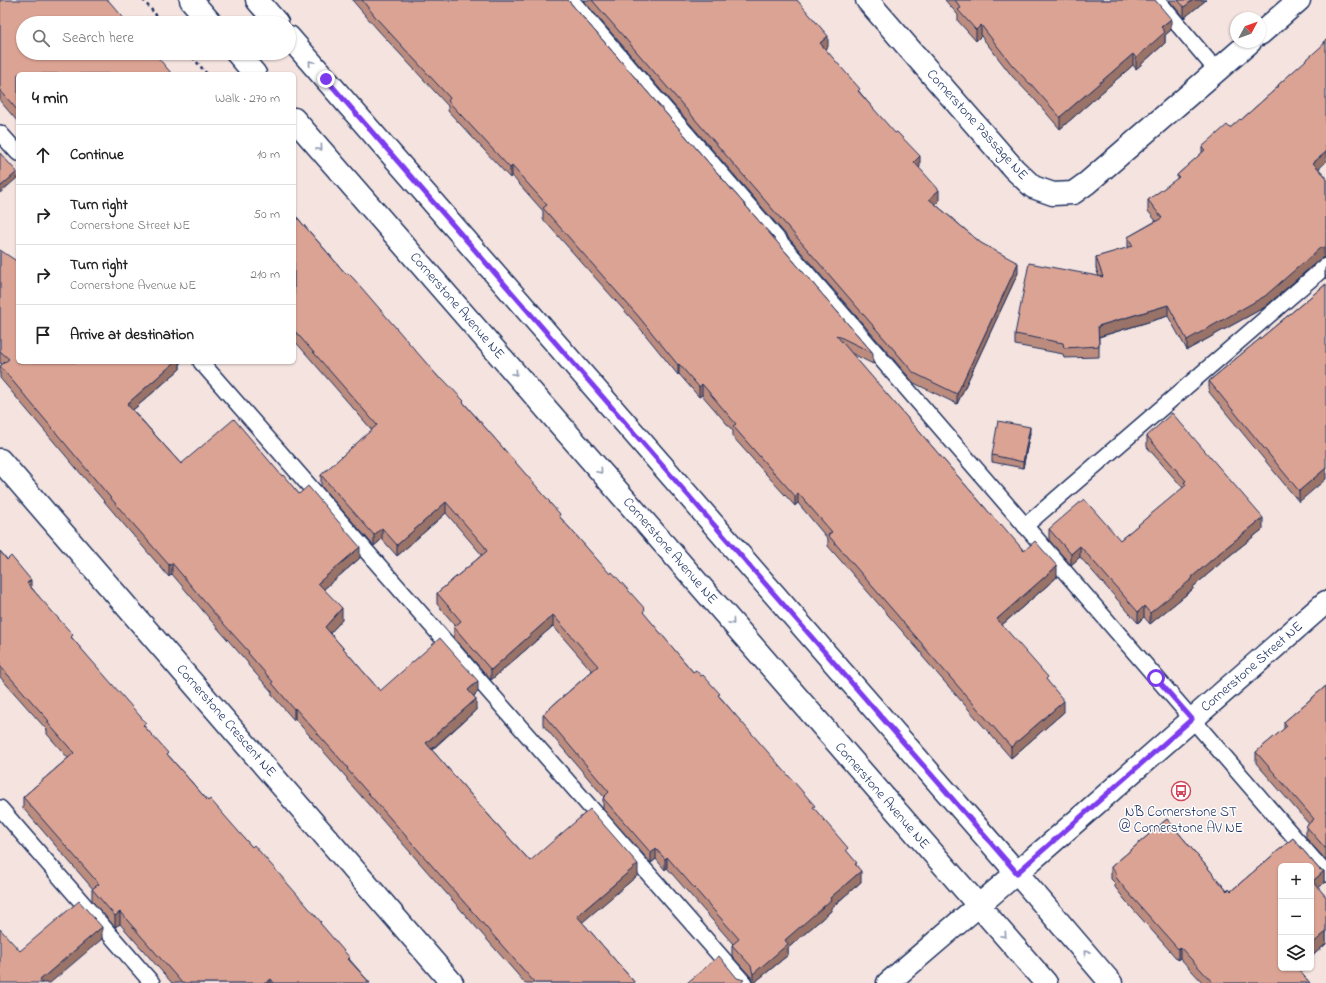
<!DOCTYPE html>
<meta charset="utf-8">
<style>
body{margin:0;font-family:"Indie Flower",sans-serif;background:#f2f2f2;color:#222}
.controls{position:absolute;right:12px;bottom:12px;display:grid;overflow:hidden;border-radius:6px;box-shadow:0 1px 3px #0004}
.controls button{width:36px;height:36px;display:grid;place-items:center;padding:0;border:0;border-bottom:1px solid #e0e0e0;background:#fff;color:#222;font:20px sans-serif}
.compass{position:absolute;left:1230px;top:12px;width:36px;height:36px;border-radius:50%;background:#fff;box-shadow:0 1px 3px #0004;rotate:49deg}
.stop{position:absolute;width:12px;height:12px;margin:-9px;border:3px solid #7c3aed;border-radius:50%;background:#fff}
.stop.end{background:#7c3aed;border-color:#fff;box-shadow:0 1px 4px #0008}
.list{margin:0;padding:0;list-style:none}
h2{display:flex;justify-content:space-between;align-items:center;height:52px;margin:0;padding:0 16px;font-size:17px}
h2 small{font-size:13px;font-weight:400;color:#767676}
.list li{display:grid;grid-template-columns:26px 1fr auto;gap:12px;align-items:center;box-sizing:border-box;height:60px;padding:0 16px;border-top:1px solid #e0e0e0}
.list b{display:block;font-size:15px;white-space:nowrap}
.list p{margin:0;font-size:13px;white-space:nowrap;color:#767676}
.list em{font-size:13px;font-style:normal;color:#767676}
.icon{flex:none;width:22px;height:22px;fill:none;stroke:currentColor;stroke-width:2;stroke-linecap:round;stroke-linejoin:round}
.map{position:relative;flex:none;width:1326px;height:983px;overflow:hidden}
.search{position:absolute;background:#fff;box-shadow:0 1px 3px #0004;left:16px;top:16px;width:280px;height:44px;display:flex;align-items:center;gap:10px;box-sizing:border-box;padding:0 14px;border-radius:22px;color:#767676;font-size:15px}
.panel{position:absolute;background:#fff;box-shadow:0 1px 3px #0004;left:16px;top:72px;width:280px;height:292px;border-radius:6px}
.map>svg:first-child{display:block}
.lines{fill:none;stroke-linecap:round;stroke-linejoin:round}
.service-casing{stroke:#1b2f5e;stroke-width:18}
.minor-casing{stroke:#1b2f5e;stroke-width:25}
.tertiary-casing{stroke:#1b2f5e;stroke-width:25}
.path{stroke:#1b2f5e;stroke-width:2.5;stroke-dasharray:3 3;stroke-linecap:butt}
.service{stroke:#fff;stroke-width:15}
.minor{stroke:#fff;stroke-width:22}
.tertiary{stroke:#fff;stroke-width:22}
.wall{fill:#bc8c7f;stroke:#1b2f5e}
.shaded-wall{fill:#997268;stroke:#1b2f5e}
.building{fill:#dba394;stroke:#1b2f5e}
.oneway{stroke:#8d97ae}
.route{stroke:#7c3aed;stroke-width:5}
.labels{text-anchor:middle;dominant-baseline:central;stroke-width:3;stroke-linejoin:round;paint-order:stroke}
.street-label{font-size:14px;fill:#1b2f5e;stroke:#fff}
.poi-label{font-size:14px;fill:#1b2f5e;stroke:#fff}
</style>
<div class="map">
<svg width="1326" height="983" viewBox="0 0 1326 983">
<rect width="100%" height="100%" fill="#f4e3df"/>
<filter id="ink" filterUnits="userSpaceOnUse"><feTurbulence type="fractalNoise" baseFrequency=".025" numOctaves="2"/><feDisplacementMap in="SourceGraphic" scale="8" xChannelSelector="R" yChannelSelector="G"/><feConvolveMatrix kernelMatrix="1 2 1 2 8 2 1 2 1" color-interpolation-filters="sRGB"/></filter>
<g filter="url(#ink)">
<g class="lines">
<!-- service casing -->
<g class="service-casing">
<g id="service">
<path d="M571 0 1326 874"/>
<path d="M1157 0 1217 71"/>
<path d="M0 133 18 153"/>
<path d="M201 362 744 983"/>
<path d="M1025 526 1326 266"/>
<path d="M0 808 152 983"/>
</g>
</g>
<!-- minor casing -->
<g class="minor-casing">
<g id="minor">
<path d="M867 0 1014 169 1033 187 1053 194 1073 193 1087 183 1250 42"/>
<path d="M1260 34 1299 0"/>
<path d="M0 460 452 983"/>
</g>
</g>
<!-- tertiary casing -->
<g class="tertiary-casing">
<g id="tertiary">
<path d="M191 0 211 23"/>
<path d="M257 0 277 23"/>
<path d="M289 37 1017 873 1111 983"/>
<path d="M237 53 255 74"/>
<path d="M294 119 1046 983"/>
<path d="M888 983 1048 846 1326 602"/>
</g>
</g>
<!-- path -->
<g class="path">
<path d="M143 0 163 23"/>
<path d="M189 53 207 74"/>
</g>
<!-- service -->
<use href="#service" class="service"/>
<!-- minor -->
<use href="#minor" class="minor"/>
<!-- tertiary -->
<use href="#tertiary" class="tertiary"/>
</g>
<!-- wall -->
<g class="wall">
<path d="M0 0 18 74V122L0 101Z"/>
<path d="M353 0H568L873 353V364L851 353 1000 525 1024 551 1057 577 1002 625 1048 682 1064 712 1011 758 922 656V654L828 546V539L798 503 795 506 774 483 733 437V431L702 395 699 397 679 374 678 375 639 327 543 219V211L512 176 510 178 448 111V106L378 30 353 1Z"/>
<path d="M583 0H797L828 47 825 49 920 167 919 168 939 201 935 204 981 243 1018 273 957 404 914 383Z"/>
<path d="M945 0H1155L1171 30 1165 35V43L1136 69 1133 65 1060 129 1030 94V95L1012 76 981 36 976 41 958 21V15Z"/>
<path d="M1169 0H1206L1184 18Z"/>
<path d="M1326 39 1319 169 1326 177V257H1324L1320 259 1265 307 1187 350 1168 316 1099 337V357L1064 358 1063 354 1015 345V334L1099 277 1096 268V257L1128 248V237L1156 221 1148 211V200L1177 179V175L1202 153V147L1241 120 1278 87V85L1324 45V41Z"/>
<path d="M294 212 296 216 346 274 440 379 464 403 550 503 560 517 645 615 693 672 720 697 815 810 848 853 857 866 861 882 831 908V911L788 948V955L754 983H752L751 977 732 956V945L733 944 667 868 665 870 656 859 651 863 603 809V798L604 797 543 725V714L592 671 553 626 491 680 454 638V627L455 625 437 604V593L482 555 446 513 397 556 382 539 374 546 321 486V475L372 430 294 340Z"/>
<path d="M0 250 18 362H180V369L133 410 181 464 282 476 360 558 324 589 342 620 330 633 380 691 478 692 474 696 476 710 432 750 492 819 530 861 638 875 582 922 635 983H525L347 780V778L295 719 294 720 272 695V692L248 665V663L214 624 172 574 169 577 120 520 0 378V366L2 364 0 363Z"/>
<path d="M1326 267V279L1325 278V268Z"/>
<path d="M1326 284 1299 502 1209 392V381Z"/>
<path d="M1030 433 1023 468 992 462V455Z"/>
<path d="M1147 436 1263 529 1223 561 1193 587V589L1150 624 1144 617 1138 623 1080 557 1071 565 1049 540V529L1120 540 1183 488 1147 447Z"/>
<path d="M0 551 31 587 73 639 168 755 208 801 252 847 321 925 350 960 370 983H172L120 924 115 927 92 901V889H93L23 808V797L68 758 47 734V730L0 677Z"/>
<path d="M1326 686V860L1306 838V826L1309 824 1256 763V752L1284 729V722Z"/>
<path d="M1167 819 1227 891 1229 889 1231 891 1293 838 1319 869 1324 871V883L1318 888 1326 897V944L1311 957V866H1281V968H1298L1297 969 1310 983H1203L1180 958 1178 960 1125 900 1115 887V883L1111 879V867Z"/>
</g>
<!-- shaded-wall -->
<g class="shaded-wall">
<path d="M1193 0H1206L1184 18V7Z"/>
<path d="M1171 19V30L1165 35V43L1136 69V58L1161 27Z"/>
<path d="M981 25V36L976 41V30Z"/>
<path d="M828 36V47L820 53V43Z"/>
<path d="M1133 54V65L1060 129V117Z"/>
<path d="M1326 152V162L1313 174V163Z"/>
<path d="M920 156V167L914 172V162Z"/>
<path d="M512 166V176L510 178V168Z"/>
<path d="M17 172V178L0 193V187Z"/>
<path d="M939 190V201L929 210V199Z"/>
<path d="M1324 247V257L1320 259 1265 307 1187 350V340L1320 248Z"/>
<path d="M1018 263V273L957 404V394Z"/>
<path d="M1168 305V316L1098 337V326Z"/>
<path d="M175 362H180V369L127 415V404Z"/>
<path d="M679 364V374L678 375V365Z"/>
<path d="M702 384V395L699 397V387Z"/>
<path d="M1030 427V433L1023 468V462Z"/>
<path d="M1326 468V479L1299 502V491Z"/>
<path d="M798 493V503L795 506V496Z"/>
<path d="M446 502V513L397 556V545Z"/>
<path d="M1263 518V529L1223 561 1193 587V589L1150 624V613L1223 550Z"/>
<path d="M382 528V539L374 546V535Z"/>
<path d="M1080 546V557L1071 565V554Z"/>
<path d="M360 547V558L318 594V583Z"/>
<path d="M172 563V574L169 577V565Z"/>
<path d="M1057 566V577L997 629V619Z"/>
<path d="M31 580V591L27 583Z"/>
<path d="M1144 606V617L1138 623V612Z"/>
<path d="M342 608V620L325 639V627Z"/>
<path d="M553 615V626L491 680V670Z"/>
<path d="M478 681V692L468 701V690Z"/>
<path d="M476 699V710L426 754V743Z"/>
<path d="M1064 701V712L1011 758V747Z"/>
<path d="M295 708V719L294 720V709Z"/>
<path d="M656 849V859L651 863V853Z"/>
<path d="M667 857V868L665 870V859Z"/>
<path d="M638 864V875L577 927V916Z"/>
<path d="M861 871V882L831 908V911L788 948V955L754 983H753V974L785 940 830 898Z"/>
<path d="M1324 871V883L1313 893V881Z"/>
<path d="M120 912V924L115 927V916Z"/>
<path d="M102 927V939L50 983H40V980Z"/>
<path d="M1326 932V944L1311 957V945Z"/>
<path d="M1180 947V958L1178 960V949Z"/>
<path d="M271 979V983H266Z"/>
</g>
<!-- building -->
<g class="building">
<path d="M0 0H108L128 23H23V53H154L172 74H18V111L0 90Z"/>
<path d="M362 0H568L873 353 836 335 1000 525 1001 524 1024 551 1035 541 1057 566 997 619 1048 677 1046 679 1064 701 1011 747 922 645H923L828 535 832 532 798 493 795 496 774 472V473L733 426 736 424 702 384 699 387 679 364 678 365 639 317 543 208 547 205 512 166 510 168 448 101 450 98 378 20Z"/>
<path d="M592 0H797L828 36 820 43 860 89 858 91 895 133 897 132 920 156 914 162 939 190 929 199 981 243 1018 263 957 394 914 373Z"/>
<path d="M955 0H1155L1171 19 1161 27 1165 32 1136 58 1133 54 1060 117 1030 83V84L1012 65 981 25 976 30 958 10 961 8Z"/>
<path d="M1178 0H1193L1184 7Z"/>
<path d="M1326 39V152L1313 163 1326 177V247H1324L1320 248 1265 296 1187 340 1168 305 1098 326 1099 346 1064 348 1063 343 1015 334 1029 263 1103 277 1096 257 1133 246 1128 237 1162 218 1148 200 1179 177 1177 175 1205 150 1202 147 1227 125 1230 128 1240 119 1241 120 1279 86 1278 85 1325 43 1324 41Z"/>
<path d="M0 153 17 172 0 187Z"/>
<path d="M294 212 296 214 295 215 346 274 348 273 354 279 440 379 442 378 464 401 463 402 550 502H549L560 514 559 516 610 574 612 572 645 609 643 612 693 672 696 670 701 676 703 675 720 694 718 695 815 806 813 807 848 848 846 850 857 863 855 864 861 871 830 898 831 900 785 940 788 944 753 974 751 966 732 945 739 939 667 857 665 859 656 849 651 853 603 798 609 792 543 714 598 666 553 615 491 670 454 627 461 621 437 593 487 551 485 548V547L446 502 397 545 382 528 374 535 321 475 377 425 294 330Z"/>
<path d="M0 250 18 262V362H175L127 404 181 464 234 419 282 476 283 475 299 494 308 486 360 547 318 583 342 608 325 627 380 691 440 638 478 681 468 690 476 699 426 743 492 819 530 861 590 809 638 864 577 916 635 983H535L347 769 348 768 295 708 294 709 272 683 273 682 248 653 249 652 214 613 172 563 169 565 120 509 0 366 9 359 0 351Z"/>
<path d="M1326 284V468L1299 491 1209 381Z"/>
<path d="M1172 413 1263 518 1223 550 1192 577 1193 578 1150 613 1144 606 1138 612 1080 546 1071 554 1049 529 1084 499 1120 540 1186 485 1184 482 1186 481 1147 436Z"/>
<path d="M998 421 1030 427 1023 462 992 455Z"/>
<path d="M0 551 7 560 11 556 31 580 27 583 73 635 71 637 146 723 143 725 168 753 167 754 208 801 210 799 252 847 254 845 321 922 320 923 350 958 348 959 370 983H274L271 979 266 983H182L120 912 115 916 92 889 99 884 23 797 74 753 47 722 49 721 0 666Z"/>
<path d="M1326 686V849L1306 826 1314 819 1256 752 1287 726 1284 722Z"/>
<path d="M1167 819 1227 891 1229 889 1231 891 1293 838 1319 869 1324 871 1313 881 1326 897V932L1311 945V866H1281V968H1297L1310 983H1213L1180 947 1178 949 1125 889 1115 876 1117 874 1111 867Z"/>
<path d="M79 901 102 927 40 980 42 983H0V929L20 951Z"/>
<path d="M719 956 737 978 744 980 741 983H687Z"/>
</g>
<!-- one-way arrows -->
<defs><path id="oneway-chevron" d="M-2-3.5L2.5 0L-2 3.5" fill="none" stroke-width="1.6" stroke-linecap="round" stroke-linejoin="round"/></defs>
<g class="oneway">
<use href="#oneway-chevron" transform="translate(311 63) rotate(-131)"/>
<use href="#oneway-chevron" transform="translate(320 148) rotate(49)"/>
<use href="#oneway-chevron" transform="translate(515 373) rotate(49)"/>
<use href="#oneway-chevron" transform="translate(600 471) rotate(49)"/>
<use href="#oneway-chevron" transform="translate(732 622) rotate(49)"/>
<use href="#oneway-chevron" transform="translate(1004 935) rotate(49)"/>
<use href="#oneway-chevron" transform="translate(1086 953) rotate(-130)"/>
</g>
</g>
<g class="lines" filter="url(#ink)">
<!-- route -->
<path class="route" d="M326 79 1017 873 1192 719 1156 678"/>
</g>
<!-- icons -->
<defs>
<g id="bus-ring" transform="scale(1)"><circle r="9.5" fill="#fff" stroke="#d1495b" stroke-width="1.5"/><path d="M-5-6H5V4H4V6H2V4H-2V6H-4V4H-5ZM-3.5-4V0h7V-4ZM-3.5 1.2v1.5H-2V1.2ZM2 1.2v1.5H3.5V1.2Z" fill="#d1495b"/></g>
</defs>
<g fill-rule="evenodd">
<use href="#bus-ring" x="1181" y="791"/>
</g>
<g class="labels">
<!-- street labels -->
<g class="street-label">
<text transform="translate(977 125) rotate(48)">Cornerstone Passage NE</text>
<text transform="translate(457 306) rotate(49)">Cornerstone Avenue NE</text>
<text transform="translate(670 551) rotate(49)">Cornerstone Avenue NE</text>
<text transform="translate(1252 667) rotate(-41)">Cornerstone Street NE</text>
<text transform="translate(226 721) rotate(49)">Cornerstone Crescent NE</text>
<text transform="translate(882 796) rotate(49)">Cornerstone Avenue NE</text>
</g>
<!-- poi labels -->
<g class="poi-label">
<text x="1181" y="812">NB Cornerstone ST<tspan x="1181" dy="16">@ Cornerstone AV NE</tspan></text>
</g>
</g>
</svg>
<div class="controls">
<button>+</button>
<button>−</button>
<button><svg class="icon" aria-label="layers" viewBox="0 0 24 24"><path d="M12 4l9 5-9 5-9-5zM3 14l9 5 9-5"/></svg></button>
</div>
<svg class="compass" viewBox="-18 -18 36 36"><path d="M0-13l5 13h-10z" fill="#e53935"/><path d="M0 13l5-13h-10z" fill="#767676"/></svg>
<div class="stop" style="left:1156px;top:678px"></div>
<div class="stop end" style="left:326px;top:79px"></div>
<div class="search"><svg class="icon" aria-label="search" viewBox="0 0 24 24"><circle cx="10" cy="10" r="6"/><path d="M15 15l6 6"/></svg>Search here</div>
<section class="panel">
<h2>4 min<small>Walk · 270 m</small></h2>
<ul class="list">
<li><svg class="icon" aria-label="ahead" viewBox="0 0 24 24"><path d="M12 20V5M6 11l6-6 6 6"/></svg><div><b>Continue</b></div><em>10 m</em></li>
<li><svg class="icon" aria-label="right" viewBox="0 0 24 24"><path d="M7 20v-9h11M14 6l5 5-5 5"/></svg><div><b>Turn right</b><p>Cornerstone Street NE</p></div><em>50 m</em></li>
<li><svg class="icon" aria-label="right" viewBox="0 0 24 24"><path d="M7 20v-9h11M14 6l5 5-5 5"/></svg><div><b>Turn right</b><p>Cornerstone Avenue NE</p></div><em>210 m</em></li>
<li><svg class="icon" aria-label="arrive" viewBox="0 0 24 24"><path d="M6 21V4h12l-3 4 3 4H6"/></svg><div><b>Arrive at destination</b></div></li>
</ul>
</section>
</div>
